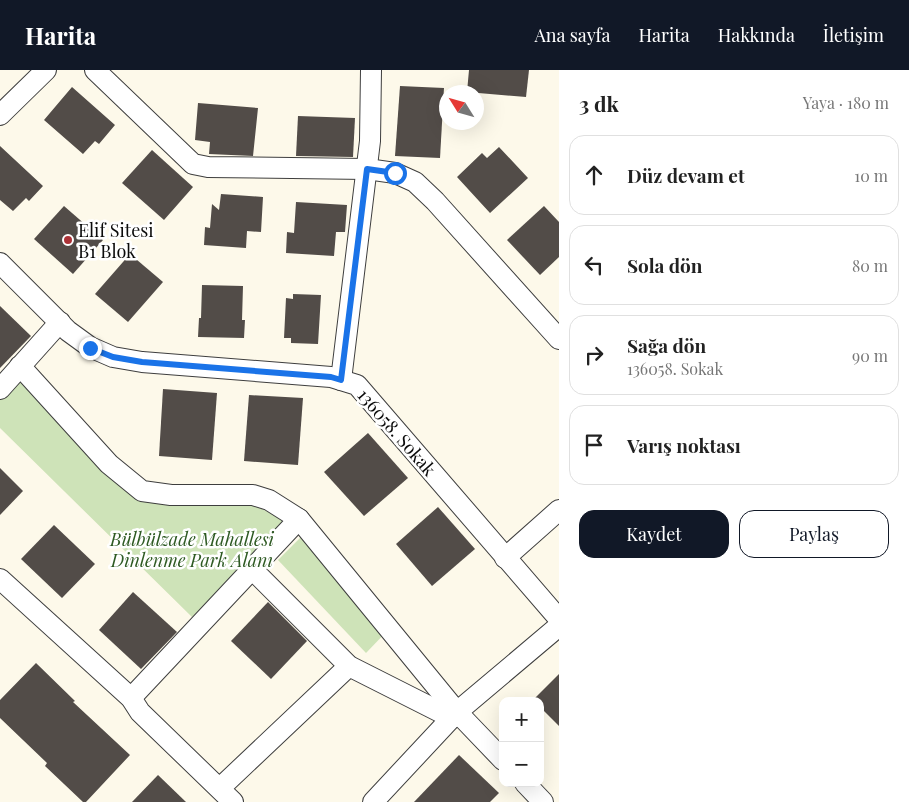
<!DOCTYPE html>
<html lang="tr">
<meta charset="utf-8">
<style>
body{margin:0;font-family:"Playfair Display",serif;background:#f2f2f2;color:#222}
.controls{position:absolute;right:15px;bottom:15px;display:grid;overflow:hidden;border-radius:10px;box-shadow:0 5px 20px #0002}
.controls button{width:45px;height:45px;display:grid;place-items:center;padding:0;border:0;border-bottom:1px solid #e0e0e0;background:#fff;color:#222;font:25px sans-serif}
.compass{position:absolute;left:439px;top:15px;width:45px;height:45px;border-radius:50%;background:#fff;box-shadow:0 5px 20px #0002;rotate:307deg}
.stop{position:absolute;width:15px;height:15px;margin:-11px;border:4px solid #1a73e8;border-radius:50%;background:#fff}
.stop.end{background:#1a73e8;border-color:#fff;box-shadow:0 1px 5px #0008}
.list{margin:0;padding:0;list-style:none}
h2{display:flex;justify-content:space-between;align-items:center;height:65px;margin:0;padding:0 20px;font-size:21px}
h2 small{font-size:16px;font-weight:400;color:#767676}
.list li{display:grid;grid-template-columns:32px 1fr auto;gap:15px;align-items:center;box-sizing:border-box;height:80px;margin:0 10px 10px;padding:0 10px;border:1px solid #e0e0e0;border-radius:15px}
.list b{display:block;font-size:19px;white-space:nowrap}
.list p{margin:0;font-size:16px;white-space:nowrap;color:#767676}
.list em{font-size:16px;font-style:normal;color:#767676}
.actions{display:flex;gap:10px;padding:15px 20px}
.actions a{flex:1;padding:11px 0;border:1px solid #111827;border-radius:15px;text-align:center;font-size:18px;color:#111827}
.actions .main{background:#111827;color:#fff}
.icon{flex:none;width:28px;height:28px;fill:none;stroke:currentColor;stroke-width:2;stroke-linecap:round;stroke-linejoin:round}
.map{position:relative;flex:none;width:559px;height:732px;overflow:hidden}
header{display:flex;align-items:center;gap:30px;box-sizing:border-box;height:70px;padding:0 25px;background:#111827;color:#fff}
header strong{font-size:24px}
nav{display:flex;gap:28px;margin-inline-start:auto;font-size:18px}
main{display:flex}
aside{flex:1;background:#fff}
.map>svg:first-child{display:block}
.green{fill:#cee3b8}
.building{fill:#524c48}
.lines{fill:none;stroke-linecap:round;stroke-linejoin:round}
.minor-casing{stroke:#3e3e3e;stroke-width:22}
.minor{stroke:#fff;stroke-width:20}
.route{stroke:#1a73e8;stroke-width:6}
.poi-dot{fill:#ab3237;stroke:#fff;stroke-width:2}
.labels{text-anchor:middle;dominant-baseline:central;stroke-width:5;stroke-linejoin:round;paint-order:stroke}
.poi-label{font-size:18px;fill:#0b0b0b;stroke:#fff;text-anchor:start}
.street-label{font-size:18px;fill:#0b0b0b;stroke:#fff}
.park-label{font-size:18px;font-style:italic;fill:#2e5a23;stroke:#fff}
</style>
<header>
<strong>Harita</strong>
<nav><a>Ana sayfa</a><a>Harita</a><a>Hakkında</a><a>İletişim</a></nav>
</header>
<main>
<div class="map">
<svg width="559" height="732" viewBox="0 0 559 732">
<rect width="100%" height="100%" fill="#fdf9ea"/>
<!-- green -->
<g class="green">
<path d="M20 307 144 428 250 433 286 451 192 547 0 358V329Z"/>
<path d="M304 464 389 559 366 583 278 490Z"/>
</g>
<!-- building -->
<g class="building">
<path d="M469 0H529L526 27 467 22Z"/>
<path d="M400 16 444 18 440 88 395 86Z"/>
<path d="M72 17 115 55 99 74 95 71 83 84 44 50Z"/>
<path d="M198 33 258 38 253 86 209 84 210 72 195 70Z"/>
<path d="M298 46 355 48 353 87 296 86Z"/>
<path d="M0 76 43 116 29 131 26 128 13 141 0 130Z"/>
<path d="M499 77 528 108 490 143 457 107 482 83 487 88Z"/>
<path d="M152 80 193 117 164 150 122 113Z"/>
<path d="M221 124 263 127 261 162 247 161 246 178 204 175 205 157 210 158 212 134 219 140Z"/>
<path d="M296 132 347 135 345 162H336L334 186 286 183 287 162 294 163Z"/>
<path d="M64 136 103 170 73 204 34 169Z"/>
<path d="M544 136 559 152V187L540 205 507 170Z"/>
<path d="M130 184 163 212 128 252 95 224Z"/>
<path d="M202 215 243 216 242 250H245L244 268 198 267 199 248H201Z"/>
<path d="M293 224 321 225 318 274 291 273V268H284L286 228 293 229Z"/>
<path d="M0 236 31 266 0 298Z"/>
<path d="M163 319 217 323 212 390 159 386Z"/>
<path d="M249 325 303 328 298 395 244 391Z"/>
<path d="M368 363 408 408 364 446 324 402Z"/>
<path d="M0 398 23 421 0 445Z"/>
<path d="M438 437 475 479 432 516 396 474Z"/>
<path d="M54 455 95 494 62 528 21 489Z"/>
<path d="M133 522 177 562 141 599 99 560Z"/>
<path d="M268 532 307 571 271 609 231 571Z"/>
<path d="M36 593 75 631 73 632 130 685 86 732H83L45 696 47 693 0 648V630Z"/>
<path d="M559 604V656L540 637V631H534L533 630Z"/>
<path d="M459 685 499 723 490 732H414Z"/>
<path d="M158 705 186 732H132Z"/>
</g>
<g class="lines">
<!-- minor casing -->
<g class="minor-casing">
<g id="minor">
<path d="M95 0 193 94 208 97 367 99 395 103 415 112 435 131 559 269"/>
<path d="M0 45 46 0"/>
<path d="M0 193 68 261 90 277 113 287 142 292 331 307 357 315 559 549"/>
<path d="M20 296 109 394 142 421 171 425H253L269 430 299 449 457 642 503 690"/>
<path d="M341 310 370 71 371 0"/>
<path d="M0 319 60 252"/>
<path d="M505 488 559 440"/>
<path d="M252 499 349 596 452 648"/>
<path d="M0 509 131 628 140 642 233 732"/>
<path d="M131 628 299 449"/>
<path d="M525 713 543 732"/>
<path d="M220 718 349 596"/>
<path d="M373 732 457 642 559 556"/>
</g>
</g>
<!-- minor -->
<use href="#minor" class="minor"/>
</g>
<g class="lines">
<!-- route -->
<path class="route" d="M90 278 113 287 142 292 331 307 341 310 367 99 395 103"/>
</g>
<!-- markers -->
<circle class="poi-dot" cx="68" cy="170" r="5"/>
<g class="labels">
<!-- poi labels -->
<g class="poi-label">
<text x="78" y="160">Elif Sitesi<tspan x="78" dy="21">B1 Blok</tspan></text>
</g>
<!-- street labels -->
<g class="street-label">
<text transform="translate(397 362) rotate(49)">136058. Sokak</text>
</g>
<!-- park labels -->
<g class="park-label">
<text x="192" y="469">Bülbülzade Mahallesi<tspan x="192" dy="21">Dinlenme Park Alanı</tspan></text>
</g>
</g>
</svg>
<div class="controls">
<button>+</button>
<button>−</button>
</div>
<svg class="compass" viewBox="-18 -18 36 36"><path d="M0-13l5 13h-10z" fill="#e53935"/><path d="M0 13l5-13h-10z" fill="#767676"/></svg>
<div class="stop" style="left:395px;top:103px"></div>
<div class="stop end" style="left:90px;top:278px"></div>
</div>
<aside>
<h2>3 dk<small>Yaya · 180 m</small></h2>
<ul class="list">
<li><svg class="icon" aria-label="ahead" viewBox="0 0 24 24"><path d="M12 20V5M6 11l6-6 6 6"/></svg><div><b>Düz devam et</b></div><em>10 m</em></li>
<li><svg class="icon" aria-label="left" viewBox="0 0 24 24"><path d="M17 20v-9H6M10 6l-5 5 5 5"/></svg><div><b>Sola dön</b></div><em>80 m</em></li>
<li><svg class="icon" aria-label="right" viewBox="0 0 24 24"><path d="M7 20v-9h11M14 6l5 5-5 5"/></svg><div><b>Sağa dön</b><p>136058. Sokak</p></div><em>90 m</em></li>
<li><svg class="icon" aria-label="arrive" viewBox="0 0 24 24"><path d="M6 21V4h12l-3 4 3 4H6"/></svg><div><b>Varış noktası</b></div></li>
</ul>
<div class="actions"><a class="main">Kaydet</a><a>Paylaş</a></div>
</aside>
</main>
